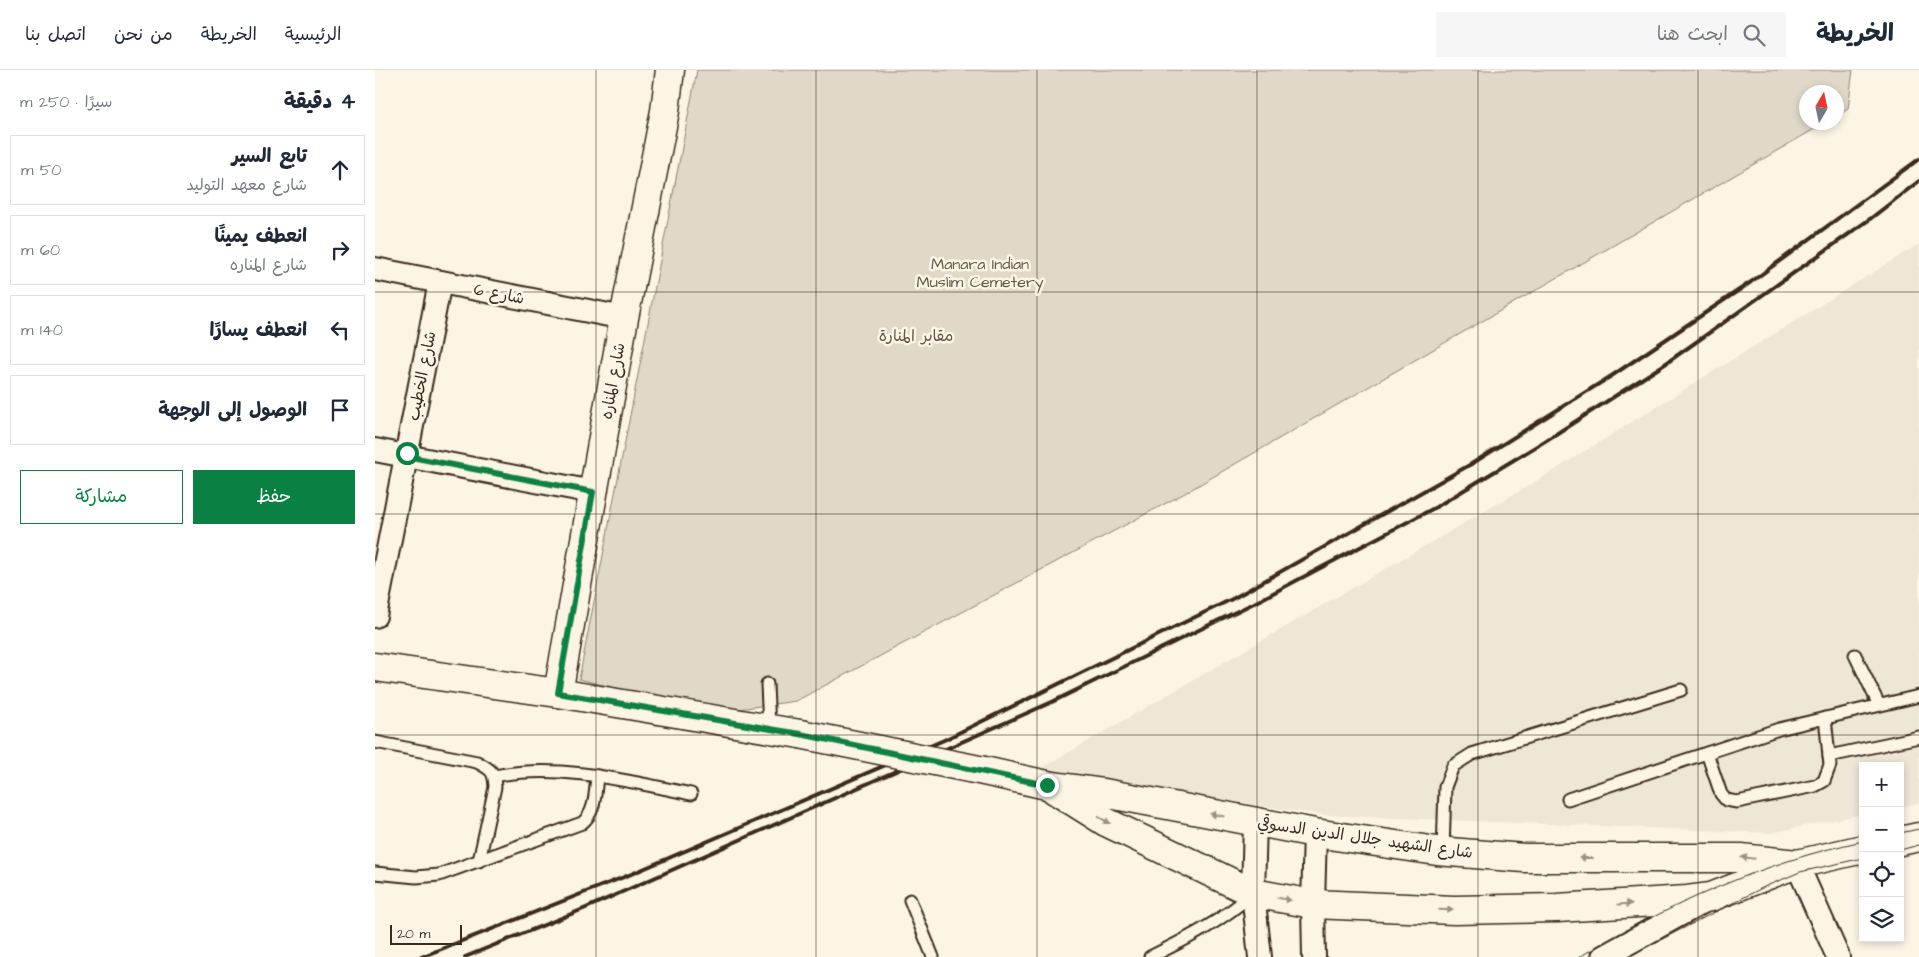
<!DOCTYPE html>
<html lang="ar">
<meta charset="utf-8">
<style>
body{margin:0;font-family:"Architects Daughter","Playpen Sans Arabic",sans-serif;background:#f6f6f7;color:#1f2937;direction:rtl}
.controls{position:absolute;right:15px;bottom:15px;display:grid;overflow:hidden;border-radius:0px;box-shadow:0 2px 8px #0003}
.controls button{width:45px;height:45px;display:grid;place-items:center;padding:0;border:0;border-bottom:1px solid #e0e1e3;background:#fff;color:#1f2937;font:25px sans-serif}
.compass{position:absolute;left:1424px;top:15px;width:45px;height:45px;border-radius:50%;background:#fff;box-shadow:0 2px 8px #0003;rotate:9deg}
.scale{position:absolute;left:15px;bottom:12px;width:72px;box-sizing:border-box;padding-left:5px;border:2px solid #3b2a1e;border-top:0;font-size:14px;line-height:18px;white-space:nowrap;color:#3b2a1e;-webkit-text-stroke:4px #fcf5e5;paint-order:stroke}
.stop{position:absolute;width:15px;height:15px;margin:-11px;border:4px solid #0b8043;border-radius:50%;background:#fff}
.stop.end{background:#0b8043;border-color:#fff;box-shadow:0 1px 5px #0008}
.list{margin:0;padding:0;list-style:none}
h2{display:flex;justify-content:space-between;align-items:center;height:65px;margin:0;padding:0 20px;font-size:21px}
h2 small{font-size:16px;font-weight:400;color:#747a83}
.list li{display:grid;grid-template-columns:32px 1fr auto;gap:15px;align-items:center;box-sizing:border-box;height:70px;margin:0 10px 10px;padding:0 10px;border:1px solid #e0e1e3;border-radius:0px}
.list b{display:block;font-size:19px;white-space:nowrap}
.list p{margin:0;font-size:16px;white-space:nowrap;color:#747a83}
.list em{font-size:16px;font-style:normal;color:#747a83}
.actions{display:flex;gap:10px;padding:15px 20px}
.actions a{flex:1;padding:11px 0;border:1px solid #0b8043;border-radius:0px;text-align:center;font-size:18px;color:#0b8043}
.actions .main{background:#0b8043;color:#fff}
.icon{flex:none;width:28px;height:28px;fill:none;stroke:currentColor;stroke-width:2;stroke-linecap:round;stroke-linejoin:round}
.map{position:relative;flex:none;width:1544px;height:887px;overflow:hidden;direction:ltr}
header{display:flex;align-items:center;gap:30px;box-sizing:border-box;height:70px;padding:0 25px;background:#fff;border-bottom:1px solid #e0e1e3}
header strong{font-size:24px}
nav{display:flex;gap:28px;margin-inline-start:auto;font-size:18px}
.search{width:350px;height:45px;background:#f6f6f7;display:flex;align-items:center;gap:12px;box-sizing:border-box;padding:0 18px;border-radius:0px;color:#747a83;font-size:19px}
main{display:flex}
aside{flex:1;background:#fff}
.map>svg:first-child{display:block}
.built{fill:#eee6d6}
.green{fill:#e0d8c8;stroke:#8e8173}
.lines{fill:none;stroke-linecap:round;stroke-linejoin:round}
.lane-casing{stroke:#3b2a1e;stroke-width:15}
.street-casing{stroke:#3b2a1e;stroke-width:26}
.secondary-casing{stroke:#3b2a1e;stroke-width:31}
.lane{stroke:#fcf5e5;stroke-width:11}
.street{stroke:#fcf5e5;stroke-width:22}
.secondary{stroke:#fcf5e5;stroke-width:28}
.tram{stroke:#3b2a1e;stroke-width:1}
.rail{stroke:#3b2a1e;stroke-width:4}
.secondary-bridge-casing{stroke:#3b2a1e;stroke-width:31;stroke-linecap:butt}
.secondary-bridge{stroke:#fcf5e5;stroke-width:28}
.oneway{fill:#9c9082}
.route{stroke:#0b8043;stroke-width:6}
.grid{fill:none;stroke:#3b2a1e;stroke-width:1;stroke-opacity:0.55}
.labels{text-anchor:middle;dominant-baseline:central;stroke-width:5;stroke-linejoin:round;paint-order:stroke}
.park-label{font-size:16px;fill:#645648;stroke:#fcf5e5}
.street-label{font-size:16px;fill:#3b2a1e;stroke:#fcf5e5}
</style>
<header>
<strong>الخريطة</strong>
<div class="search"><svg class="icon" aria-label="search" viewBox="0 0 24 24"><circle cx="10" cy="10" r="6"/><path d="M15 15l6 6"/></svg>ابحث هنا</div>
<nav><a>الرئيسية</a><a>الخريطة</a><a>من نحن</a><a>اتصل بنا</a></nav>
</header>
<main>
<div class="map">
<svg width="1544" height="887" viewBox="0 0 1544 887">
<rect width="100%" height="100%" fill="#fcf5e5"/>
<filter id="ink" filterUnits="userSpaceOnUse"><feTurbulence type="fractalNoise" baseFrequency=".02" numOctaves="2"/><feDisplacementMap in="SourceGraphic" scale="10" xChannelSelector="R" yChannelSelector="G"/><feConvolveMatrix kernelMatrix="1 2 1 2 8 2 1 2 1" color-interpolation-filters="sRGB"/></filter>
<g filter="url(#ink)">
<!-- built -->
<path class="built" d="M1544 174V733L1525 737V696H1488V744L1395 763 948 745 660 702 1165 409Z"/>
<!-- green -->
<path class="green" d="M322 0H1478L1473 39 1462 46V22H1432V52L1450 53 810 423 421 631 342 642 204 609Z"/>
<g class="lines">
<!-- lane casing -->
<g class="lane-casing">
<g id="lane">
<path d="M1480 585 1504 635"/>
<path d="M392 614 394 659"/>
<path d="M0 672 102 692C116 700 119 700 120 717L104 791"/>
<path d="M1332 683 1346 724 1351 730 1362 732 1440 716 1449 711 1455 695 1450 648"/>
<path d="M1454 686 1544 667"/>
<path d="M119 706C184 693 252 711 316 724"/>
<path d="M1193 729 1404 659 1544 626"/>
<path d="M1068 782 1070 717 1078 696 1097 684 1306 620"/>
<path d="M0 803 41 807 64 805 207 753C221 742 220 722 222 706"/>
<path d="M535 830 558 887"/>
<path d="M775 887C812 869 847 851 878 823"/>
</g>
</g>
<!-- street casing -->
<g class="street-casing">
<g id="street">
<path d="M0 199 249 248"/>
<path d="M0 380 218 422"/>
<path d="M0 546 65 212"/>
<path d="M880 752 878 823 885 887"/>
<path d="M1422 794 1463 887"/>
<path d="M939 887 938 834 940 763"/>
<path d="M1228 887 1333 829"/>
</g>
</g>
<!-- secondary casing -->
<g class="secondary-casing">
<g id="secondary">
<path d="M0 597 183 623 425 664"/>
<path d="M183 623 249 248 290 41 295 0"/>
<path d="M609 701 672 715 729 723 940 763 1062 781 1149 788H1366L1422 794 1488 779"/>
<path d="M680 720 731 752 878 823 938 834 1079 840 1182 838 1312 830 1336 827 1419 795"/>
<path d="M1525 771 1544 767"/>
</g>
</g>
<!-- lane -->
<use href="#lane" class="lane"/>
<!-- street -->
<use href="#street" class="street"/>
<!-- secondary -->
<use href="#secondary" class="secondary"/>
<!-- tram -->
<g class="tram">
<path d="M1525 763 1544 759"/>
<path d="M1525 780 1544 775"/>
<path d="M1204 887C1293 836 1387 792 1488 771"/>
<path d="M1252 887 1389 817 1425 802 1488 788"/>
</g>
<!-- rail -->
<g class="rail">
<path d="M46 887 254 805 569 670 859 528 1098 393 1238 305 1376 212 1544 89"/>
<path d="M90 887 211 838 677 632 883 531 1061 437 1170 371 1290 294 1495 149 1544 111"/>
</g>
<!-- secondary-bridge casing -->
<g class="secondary-bridge-casing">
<path id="secondary-bridge" d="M425 664 609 701"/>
</g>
<!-- secondary-bridge -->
<use href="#secondary-bridge" class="secondary-bridge"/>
</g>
<!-- one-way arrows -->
<defs><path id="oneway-solid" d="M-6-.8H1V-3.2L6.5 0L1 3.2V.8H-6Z" transform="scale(1.25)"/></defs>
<g class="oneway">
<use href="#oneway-solid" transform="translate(842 745) rotate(-169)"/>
<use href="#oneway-solid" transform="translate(729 750) rotate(30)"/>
<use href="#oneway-solid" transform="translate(1211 788) rotate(180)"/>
<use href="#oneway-solid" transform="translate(1373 788) rotate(-174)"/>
<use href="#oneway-solid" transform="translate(909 829) rotate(11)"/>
<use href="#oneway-solid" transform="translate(1250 834) rotate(-4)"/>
<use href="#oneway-solid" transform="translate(1071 840) rotate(2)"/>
</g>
</g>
<g class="lines" filter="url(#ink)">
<!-- route -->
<path class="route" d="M32 383 31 386 218 422 183 623 425 664 672 715"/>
</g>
<!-- grid -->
<path class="grid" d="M221 0V887M441 0V887M662 0V887M882 0V887M1103 0V887M1323 0V887M0 222H1544M0 444H1544M0 665H1544"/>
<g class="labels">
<!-- park labels -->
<g class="park-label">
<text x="605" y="194">Manara Indian<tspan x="605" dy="18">Muslim Cemetery</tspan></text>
<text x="541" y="266">مقابر المنارة</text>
</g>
<!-- street labels -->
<g class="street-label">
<text transform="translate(124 224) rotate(11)">شارع 6</text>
<text transform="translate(47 306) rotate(-79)">شارع الخطيب</text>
<text transform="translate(238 311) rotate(-80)">شارع المناره</text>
<text transform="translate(990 768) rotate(8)">شارع الشهيد جلال الدين الدسوقي</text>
</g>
</g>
</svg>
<div class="controls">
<button>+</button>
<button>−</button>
<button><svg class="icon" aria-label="locate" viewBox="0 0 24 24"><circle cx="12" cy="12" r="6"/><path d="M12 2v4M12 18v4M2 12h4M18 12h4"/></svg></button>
<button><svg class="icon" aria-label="layers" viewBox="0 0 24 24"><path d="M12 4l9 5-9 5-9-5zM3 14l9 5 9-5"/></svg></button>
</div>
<svg class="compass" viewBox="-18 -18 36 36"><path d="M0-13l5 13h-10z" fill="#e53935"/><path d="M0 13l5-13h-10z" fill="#747a83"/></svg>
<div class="scale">20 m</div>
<div class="stop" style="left:32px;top:383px"></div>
<div class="stop end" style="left:672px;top:715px"></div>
</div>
<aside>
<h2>4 دقيقة<small>سيرًا · 250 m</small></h2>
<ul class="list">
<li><svg class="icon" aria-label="ahead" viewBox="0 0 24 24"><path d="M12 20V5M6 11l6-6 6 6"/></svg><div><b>تابع السير</b><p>شارع معهد التوليد</p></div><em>50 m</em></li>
<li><svg class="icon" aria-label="right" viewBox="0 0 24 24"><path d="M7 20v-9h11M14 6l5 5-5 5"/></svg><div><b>انعطف يمينًا</b><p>شارع المناره</p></div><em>60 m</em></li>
<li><svg class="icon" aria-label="left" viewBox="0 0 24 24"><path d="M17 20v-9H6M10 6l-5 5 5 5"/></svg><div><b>انعطف يسارًا</b></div><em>140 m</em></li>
<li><svg class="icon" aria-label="arrive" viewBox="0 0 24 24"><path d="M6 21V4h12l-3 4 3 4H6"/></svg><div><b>الوصول إلى الوجهة</b></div></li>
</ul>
<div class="actions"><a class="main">حفظ</a><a>مشاركة</a></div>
</aside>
</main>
